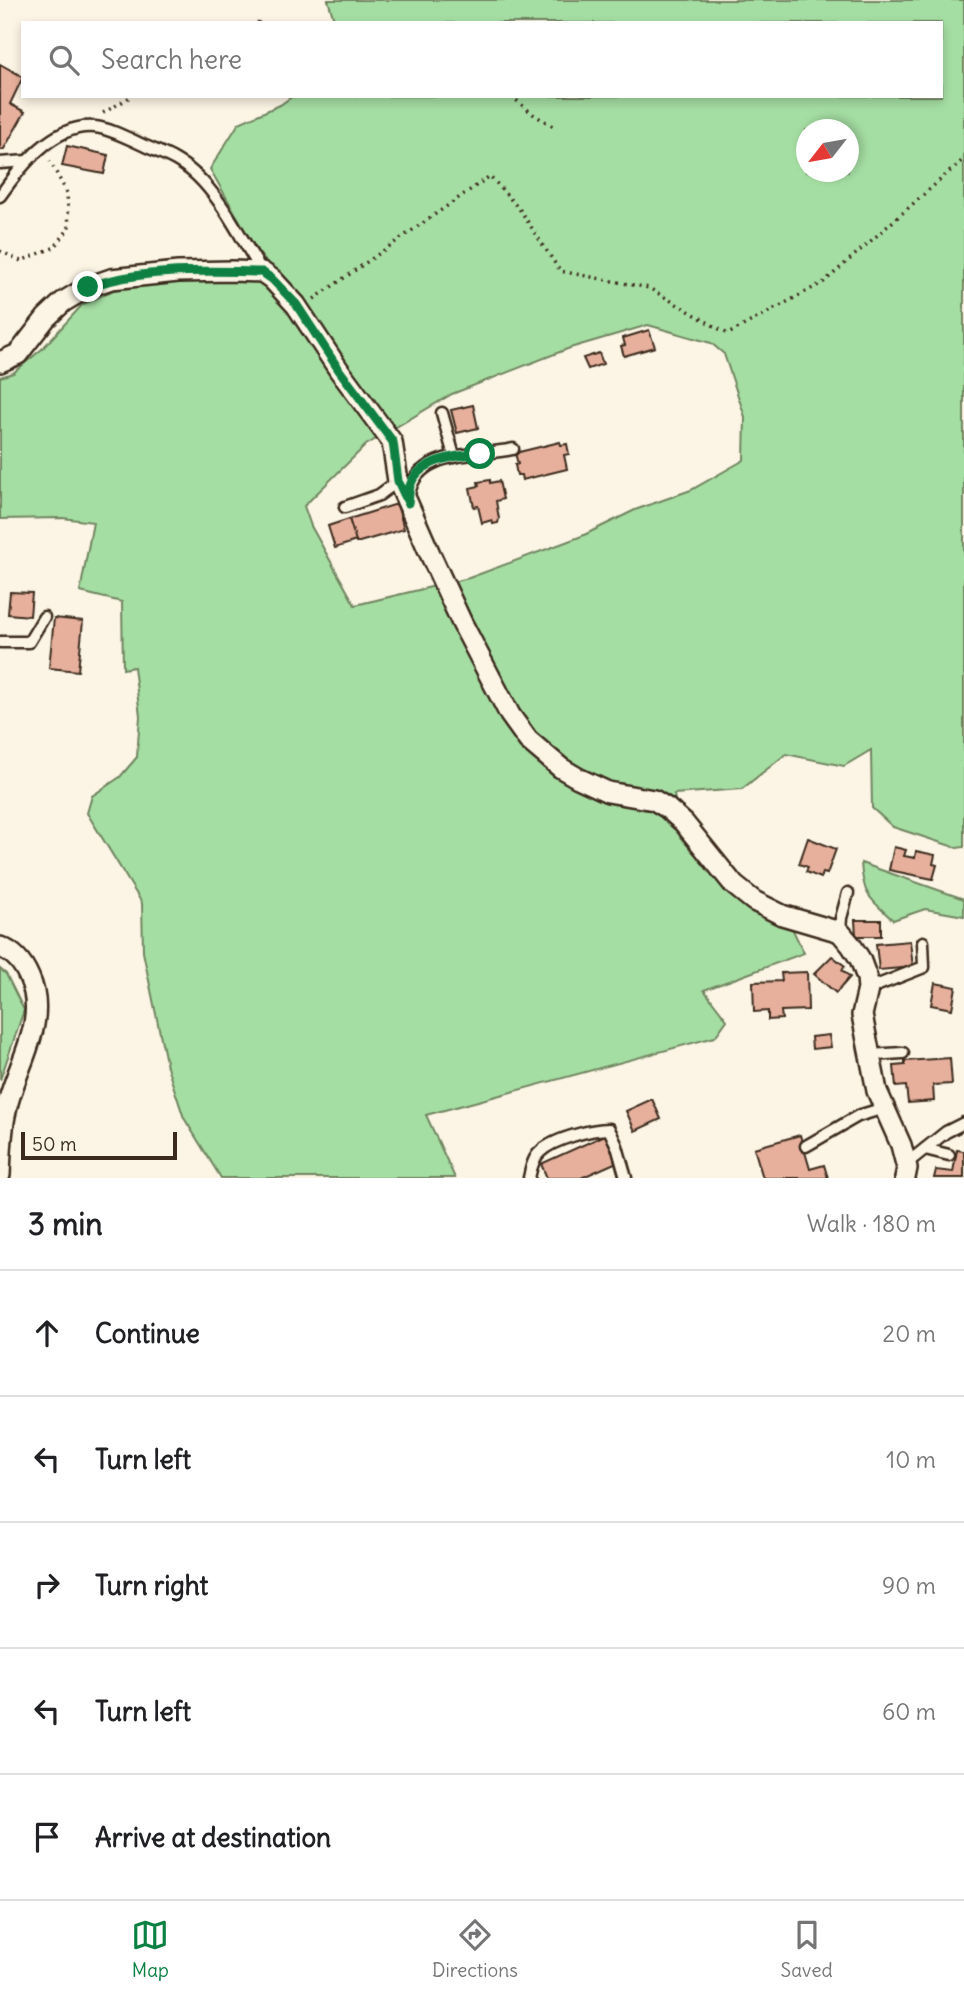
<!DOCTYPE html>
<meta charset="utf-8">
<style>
body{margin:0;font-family:Delius,sans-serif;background:#f2f2f2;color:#202124}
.compass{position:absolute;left:796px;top:119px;width:63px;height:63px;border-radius:50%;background:#fff;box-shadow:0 4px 10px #0003;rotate:239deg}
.scale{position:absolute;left:21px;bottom:18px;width:156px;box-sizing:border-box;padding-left:7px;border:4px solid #3b2a1e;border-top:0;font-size:19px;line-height:24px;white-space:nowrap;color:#3b2a1e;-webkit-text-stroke:5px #fcf5e5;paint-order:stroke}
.stop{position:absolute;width:21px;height:21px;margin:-16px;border:5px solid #0b8043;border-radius:50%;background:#fff}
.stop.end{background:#0b8043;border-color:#fff;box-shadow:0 2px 7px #0008}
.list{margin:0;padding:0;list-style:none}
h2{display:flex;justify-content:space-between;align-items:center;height:91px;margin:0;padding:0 28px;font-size:30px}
h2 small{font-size:23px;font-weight:400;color:#757577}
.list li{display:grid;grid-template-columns:46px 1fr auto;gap:21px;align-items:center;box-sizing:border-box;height:126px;padding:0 28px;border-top:2px solid #e0e0e0}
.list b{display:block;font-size:26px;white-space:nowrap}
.list em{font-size:23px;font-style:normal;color:#757577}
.icon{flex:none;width:38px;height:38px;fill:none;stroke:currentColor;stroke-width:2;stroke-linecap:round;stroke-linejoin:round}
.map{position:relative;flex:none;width:964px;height:1178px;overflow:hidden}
.search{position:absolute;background:#fff;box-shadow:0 4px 10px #0003;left:21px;right:21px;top:21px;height:77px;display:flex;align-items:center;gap:18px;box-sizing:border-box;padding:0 24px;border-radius:0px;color:#757577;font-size:26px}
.sheet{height:721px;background:#fff}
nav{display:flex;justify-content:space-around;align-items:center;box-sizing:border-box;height:98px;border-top:2px solid #e0e0e0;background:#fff;font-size:19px;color:#757577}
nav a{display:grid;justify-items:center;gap:4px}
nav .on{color:#0b8043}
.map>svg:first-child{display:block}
.green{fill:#a5dea3;stroke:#708460;stroke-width:2;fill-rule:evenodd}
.building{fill:#e6b09c;stroke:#3b2a1e;stroke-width:2}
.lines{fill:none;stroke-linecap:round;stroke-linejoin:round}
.lane-casing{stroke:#3b2a1e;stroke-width:15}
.street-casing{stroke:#3b2a1e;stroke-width:24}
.path{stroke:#3b2a1e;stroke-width:3.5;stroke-dasharray:2 5;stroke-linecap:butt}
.lane{stroke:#fcf5e5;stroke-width:10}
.street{stroke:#fcf5e5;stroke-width:19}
.route{stroke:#0b8043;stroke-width:9}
</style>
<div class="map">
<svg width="964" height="1178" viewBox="0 0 964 1178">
<rect width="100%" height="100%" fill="#fcf5e5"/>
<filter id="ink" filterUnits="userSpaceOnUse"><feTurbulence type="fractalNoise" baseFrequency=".0143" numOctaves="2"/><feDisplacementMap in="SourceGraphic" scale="14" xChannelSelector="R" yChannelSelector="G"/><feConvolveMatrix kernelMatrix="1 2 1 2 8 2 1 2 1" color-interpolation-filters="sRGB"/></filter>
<g filter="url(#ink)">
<!-- green -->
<g class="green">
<path d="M328 0H964V847L957 848 893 827 872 808 871 750 844 766 786 754 742 789 674 794 680 837 740 903 791 926 804 953 704 990 727 1020 715 1037 426 1115 455 1178H221L184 1118 167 1067 143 952 142 903 87 813 92 796 120 777 137 757 140 716 134 667 123 669 122 602 80 592 93 522 63 518 0 519V377L13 373 42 349 82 305 124 285 278 276 257 251 210 169 239 123 280 105 293 96H941V23H335ZM806 130H848V172H806ZM648 325 711 343 724 354 745 417 744 460 691 490 635 510 582 536 469 578 355 605 311 526 304 506 366 445 452 394 570 348Z"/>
<path d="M861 863 964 899V916L925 909 893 920C870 899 863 896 861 863Z"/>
<path d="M0 969 6 974 24 1010 0 1080Z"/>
</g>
<!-- building -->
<g class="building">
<path d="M0 64 23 77 10 104 25 112 4 149 0 150Z"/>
<path d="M67 146 108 155 104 174 62 166Z"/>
<path d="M649 330 655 347 624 356 621 346 625 345 623 338Z"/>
<path d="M599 353 603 364 588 369 583 358Z"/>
<path d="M473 405 478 428 457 433 451 410Z"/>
<path d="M560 442 561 445 567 444 569 454 564 455 567 469 522 480 521 475H517L515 465 518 464 515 453Z"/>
<path d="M490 480V483L499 481 503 499 496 501 499 519 498 523 493 524 492 520 482 523 478 506 474 507 470 488 479 486 478 482Z"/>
<path d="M397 504 404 529 356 543 349 519Z"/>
<path d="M349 519 356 541 335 548 328 526Z"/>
<path d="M10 592 32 593 30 616 8 614Z"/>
<path d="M54 618 83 621 78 671 49 668Z"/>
<path d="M808 838 836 849 827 874 823 873 821 878 806 872 808 867 799 864Z"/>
<path d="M894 847 906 850 904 856 915 858 916 851 935 855 933 864 937 865 933 879 889 870Z"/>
<path d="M855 920H881V936H856Z"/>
<path d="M910 941 913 967 879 970 876 944Z"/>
<path d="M832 956 845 966 842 970 850 977 836 993 814 974Z"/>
<path d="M807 972 808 1010 781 1011 782 1019 768 1020V1011L754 1012 753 982 782 981 781 973Z"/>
<path d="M935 983 956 987 952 1009 931 1005Z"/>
<path d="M829 1035 831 1047 812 1049 811 1037Z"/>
<path d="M950 1058 952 1084 933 1085 934 1101 908 1103 906 1086 896 1087 894 1066 905 1065V1061Z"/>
<path d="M652 1099 661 1119 635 1131 626 1111Z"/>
<path d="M605 1135 617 1162 581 1178H547L541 1164Z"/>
<path d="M800 1135 810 1169 824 1165 828 1178H763L754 1148Z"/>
<path d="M957 1150 964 1151V1178H934L936 1170 953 1172Z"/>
</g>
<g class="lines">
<!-- lane casing -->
<g class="lane-casing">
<g id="lane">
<path d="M0 163 27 161"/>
<path d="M0 196C21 166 54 123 95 127 112 129 129 139 145 146 167 155 186 163 203 182 227 208 243 242 262 271"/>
<path d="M442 413 454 456"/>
<path d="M409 495C416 448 479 457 513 449"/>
<path d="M345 507 379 495 398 481"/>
<path d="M0 642H29L44 617"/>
<path d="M840 932 841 918 848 893"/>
<path d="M868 989 924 967 923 942"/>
<path d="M870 1055 903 1053"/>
<path d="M806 1146 858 1116 884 1108"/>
<path d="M925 1149 949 1155"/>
<path d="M906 1164 946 1132 964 1123"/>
<path d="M529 1178C531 1169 533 1158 540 1152 553 1139 592 1129 609 1129L617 1146 626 1178"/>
</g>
</g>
<!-- street casing -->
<g class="street-casing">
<g id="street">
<path d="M0 362 18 354 46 318 63 302 88 287 111 279 178 272 232 271 262 272 272 279 296 305 339 370 392 442 398 481 431 556 462 623 510 715 528 740 561 768 578 778 608 792 654 800 667 808 684 823 734 885 754 901 782 915 840 932 851 945 860 959 867 978 868 989 862 1015 877 1091 901 1145 907 1168 905 1178"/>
<path d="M0 947C14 952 23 963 29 977 50 1023 15 1066 6 1111 1 1132 1 1154 0 1175"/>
</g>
</g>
<!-- path -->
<g class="path">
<path d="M258 23 260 18"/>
<path d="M511 96 533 114 556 128"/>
<path d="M103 113 132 96"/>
<path d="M0 251 21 261 55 247 69 228 67 193 50 161"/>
<path d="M314 299 490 176 520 210 560 271 649 288 728 334 824 282 964 159"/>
</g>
<!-- lane -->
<use href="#lane" class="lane"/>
<!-- street -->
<use href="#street" class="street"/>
</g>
</g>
<g class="lines" filter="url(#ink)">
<!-- route -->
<path class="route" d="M88 287C142 268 205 271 262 272L272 279 296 304 339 370 393 442 398 481 408 503C409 497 409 491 410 486 418 460 457 455 480 454"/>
</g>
</svg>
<svg class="compass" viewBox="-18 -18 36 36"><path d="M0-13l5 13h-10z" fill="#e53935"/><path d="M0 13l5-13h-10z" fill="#757577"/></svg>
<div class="scale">50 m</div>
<div class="stop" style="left:480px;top:454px"></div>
<div class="stop end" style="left:88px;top:287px"></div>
<div class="search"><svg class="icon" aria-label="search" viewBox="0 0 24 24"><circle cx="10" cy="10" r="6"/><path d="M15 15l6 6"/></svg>Search here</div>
</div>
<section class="sheet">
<h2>3 min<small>Walk · 180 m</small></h2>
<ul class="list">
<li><svg class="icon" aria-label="ahead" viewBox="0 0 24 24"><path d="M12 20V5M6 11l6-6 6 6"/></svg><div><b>Continue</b></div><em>20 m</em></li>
<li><svg class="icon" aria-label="left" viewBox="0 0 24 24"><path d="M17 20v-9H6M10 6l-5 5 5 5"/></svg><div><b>Turn left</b></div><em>10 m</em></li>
<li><svg class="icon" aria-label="right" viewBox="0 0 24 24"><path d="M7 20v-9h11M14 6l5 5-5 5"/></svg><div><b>Turn right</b></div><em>90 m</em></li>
<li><svg class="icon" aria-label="left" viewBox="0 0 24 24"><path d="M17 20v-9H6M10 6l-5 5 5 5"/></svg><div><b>Turn left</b></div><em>60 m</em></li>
<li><svg class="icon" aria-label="arrive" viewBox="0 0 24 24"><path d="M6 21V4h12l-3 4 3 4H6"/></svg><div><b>Arrive at destination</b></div></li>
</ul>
</section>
<nav>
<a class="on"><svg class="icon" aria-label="map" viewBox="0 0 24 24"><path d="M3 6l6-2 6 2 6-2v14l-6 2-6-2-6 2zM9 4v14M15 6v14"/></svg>Map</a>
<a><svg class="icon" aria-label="directions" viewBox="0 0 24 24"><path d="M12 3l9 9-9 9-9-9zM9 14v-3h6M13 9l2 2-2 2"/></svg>Directions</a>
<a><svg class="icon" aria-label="saved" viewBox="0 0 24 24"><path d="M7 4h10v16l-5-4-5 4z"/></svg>Saved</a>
</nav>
